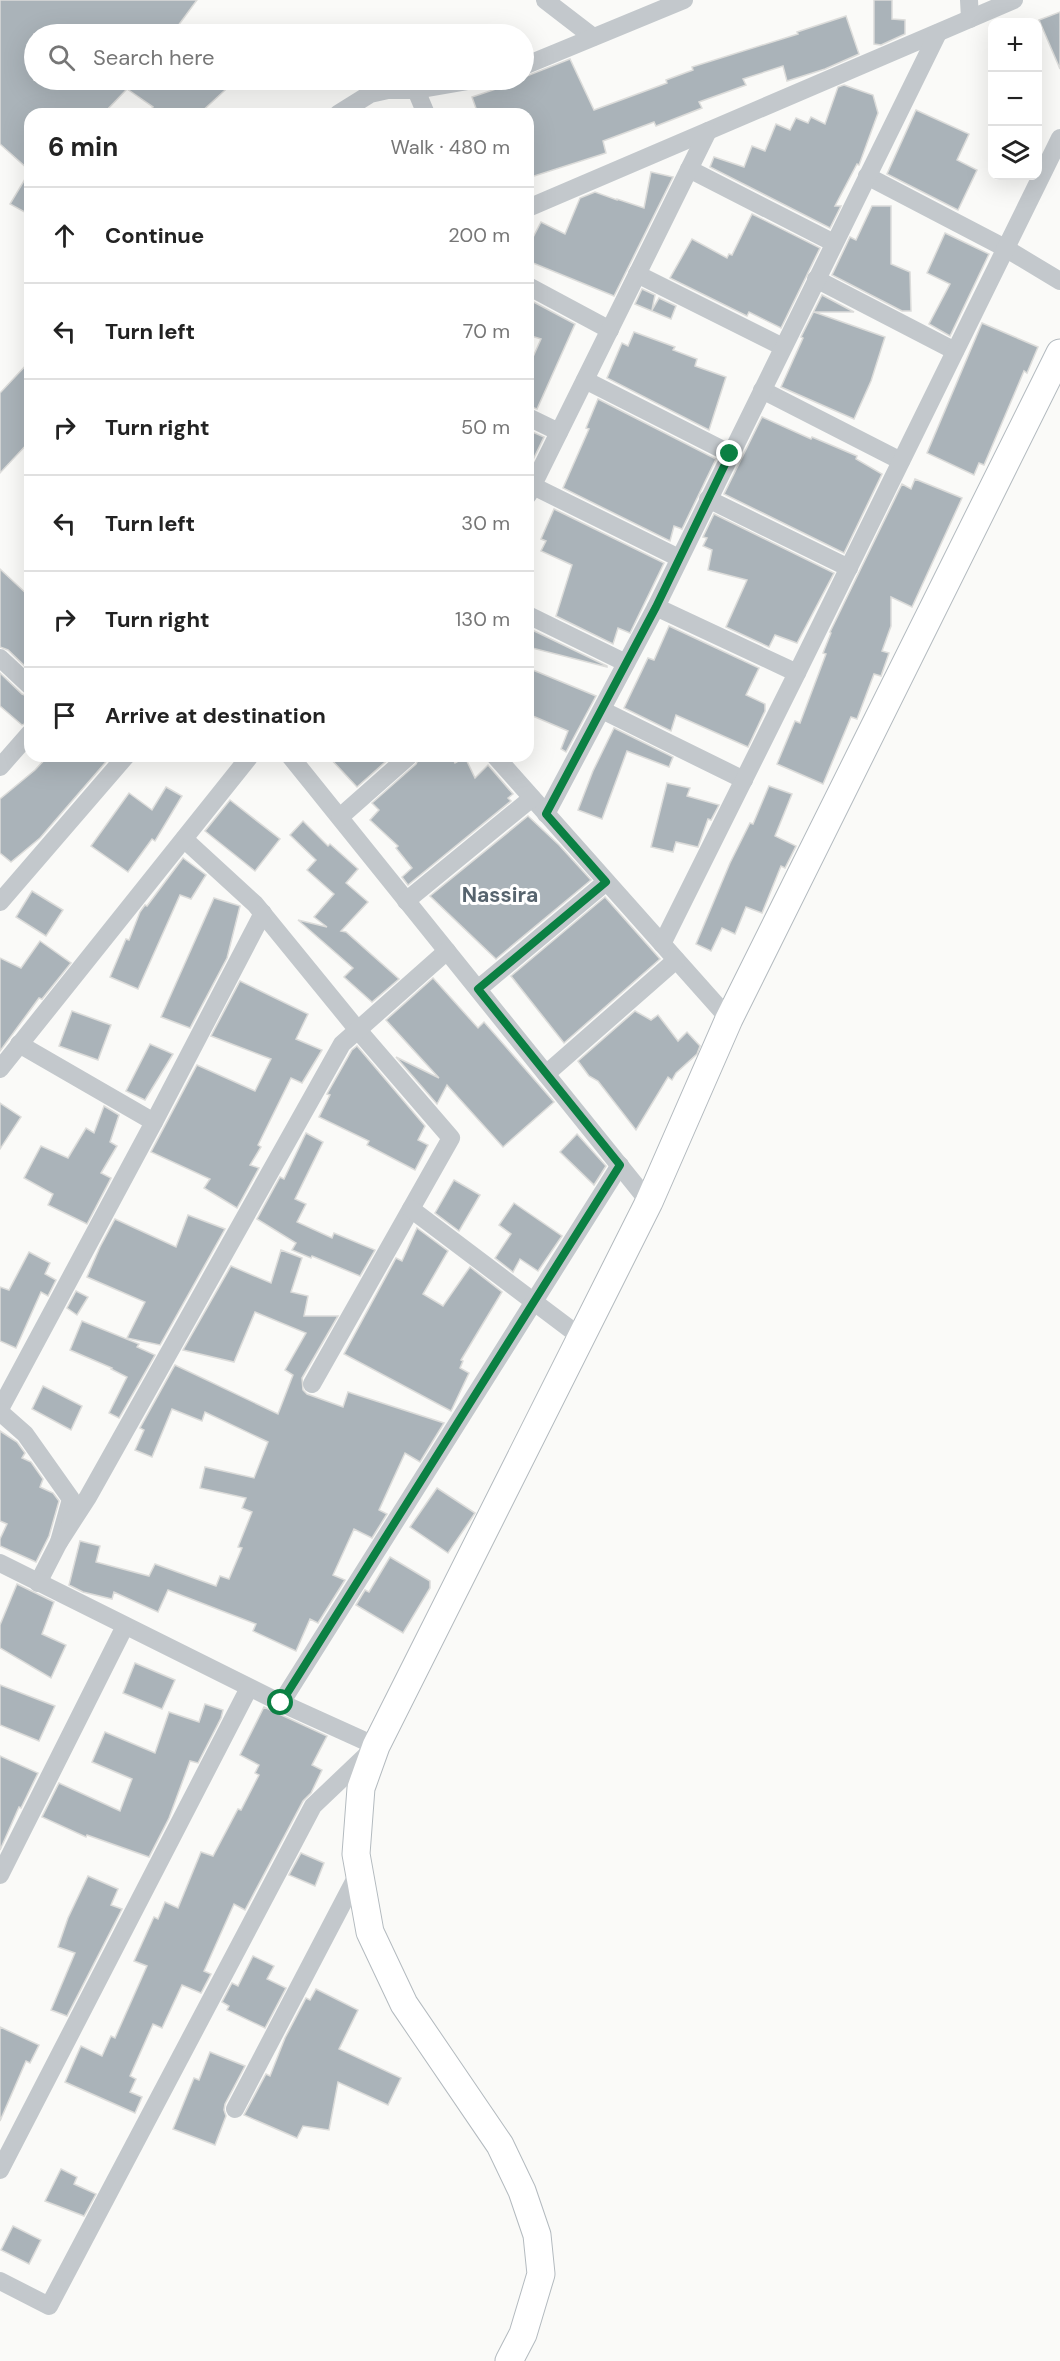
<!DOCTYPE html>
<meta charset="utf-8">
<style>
body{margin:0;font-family:"DM Sans",sans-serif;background:#f6f6f6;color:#222}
.controls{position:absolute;right:18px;top:18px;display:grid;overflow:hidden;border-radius:12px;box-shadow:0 6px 24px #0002}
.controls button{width:54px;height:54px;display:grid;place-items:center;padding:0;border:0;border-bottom:2px solid #e0e0e0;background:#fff;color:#222;font:30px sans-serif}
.stop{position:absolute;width:18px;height:18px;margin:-14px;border:4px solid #0b8043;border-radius:50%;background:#fff}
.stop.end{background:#0b8043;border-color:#fff;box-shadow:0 2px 6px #0008}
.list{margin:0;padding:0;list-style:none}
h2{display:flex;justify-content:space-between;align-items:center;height:78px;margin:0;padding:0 24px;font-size:26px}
h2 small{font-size:20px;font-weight:400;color:#767676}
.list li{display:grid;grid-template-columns:39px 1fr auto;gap:18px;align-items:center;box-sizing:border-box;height:96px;padding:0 24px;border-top:2px solid #e0e0e0}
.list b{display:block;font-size:22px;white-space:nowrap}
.list em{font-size:20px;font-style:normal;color:#767676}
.icon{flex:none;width:33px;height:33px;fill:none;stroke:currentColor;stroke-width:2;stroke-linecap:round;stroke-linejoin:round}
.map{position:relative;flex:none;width:1060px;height:2361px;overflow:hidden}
.search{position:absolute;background:#fff;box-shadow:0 6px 24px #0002;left:24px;top:24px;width:510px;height:66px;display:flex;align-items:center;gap:15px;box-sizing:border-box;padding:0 21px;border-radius:33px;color:#767676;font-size:22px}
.panel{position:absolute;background:#fff;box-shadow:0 6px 24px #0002;left:24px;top:108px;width:510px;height:654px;border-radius:18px}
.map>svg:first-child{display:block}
.building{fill:#aab3b9;stroke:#dcdcda;stroke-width:1.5}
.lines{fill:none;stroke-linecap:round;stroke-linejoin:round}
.secondary-casing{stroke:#b3babf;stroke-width:29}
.minor{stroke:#c3c8cc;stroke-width:18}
.secondary{stroke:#fff;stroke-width:27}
.route{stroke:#0b8043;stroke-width:8}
.labels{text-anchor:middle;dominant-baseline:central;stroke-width:6;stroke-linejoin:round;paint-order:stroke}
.quarter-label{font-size:21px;font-weight:bold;fill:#57646e;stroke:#fff}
</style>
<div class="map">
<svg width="1060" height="2361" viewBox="0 0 1060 2361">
<rect width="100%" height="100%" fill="#fafaf8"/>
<!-- building -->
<g class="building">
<path d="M0 0H197L172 34H34V80H236L199 114H147L153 107 127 89 103 114H30V215L10 204 30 171 0 144Z"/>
<path d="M874 0H892V19L905 20V34L881 45 874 44Z"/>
<path d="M1060 12V69L1039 20Z"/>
<path d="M846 16 859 54 825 69 787 81 783 66 743 79 746 85 699 102 702 108 656 126 654 122 603 141 606 153 528 178V114H478L472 97 523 80 524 77 570 59 594 110 667 83 666 80 693 70 692 67 798 34 797 32Z"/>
<path d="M844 85 873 95 878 113 859 165 857 164 835 206H841L830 228 710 167 714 157 744 167 752 146 765 151 776 124 790 130 796 118 808 123 811 117 825 124 838 87Z"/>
<path d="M916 110 969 134 957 160 977 170 958 210 887 174Z"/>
<path d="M651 172 673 177 614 296 528 261V247L541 222 565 234 580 198 595 192 617 200V199L644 208Z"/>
<path d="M872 206H891V264L910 272 911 311H902L832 275 850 237 856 240Z"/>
<path d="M752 214 820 248 781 328 749 312 747 316 670 278 692 239 727 258 729 254 732 255Z"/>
<path d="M945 233 989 254 950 336 929 324 950 284 927 273Z"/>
<path d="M642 289 655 295 652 310 659 298 676 306 671 319 635 304Z"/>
<path d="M822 295 854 312H814L885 337 871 381 854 419 781 387 803 338 801 337Z"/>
<path d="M528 299 575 324 537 409 528 406V368L541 339 528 335Z"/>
<path d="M982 323 1038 347 1027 373 1024 371 984 465 979 463 974 475 927 453Z"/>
<path d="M634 332 675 347 673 350 697 359 695 366 726 377 709 430 607 378 622 343 628 346Z"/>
<path d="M30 361V441L0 473V393Z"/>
<path d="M598 399 716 459 682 529 674 526 670 541 563 488 589 429 586 428Z"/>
<path d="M762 417 811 439 812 437 857 456 856 459 882 474 844 553 724 494Z"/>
<path d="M528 430 544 437 528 470Z"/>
<path d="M915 479 962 498 912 607 891 597V626L882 651 889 653 881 676 874 674 857 719 851 717 823 784 777 764 795 721 800 723 826 654 823 653 831 633 830 632 902 484 911 489Z"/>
<path d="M554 509 664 563 630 633 618 628 613 644 556 616 572 565 541 551 546 541 541 539Z"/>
<path d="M714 514 834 573 797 643 775 635 769 647 726 627 747 580 708 570 712 550 703 546 707 538 703 537Z"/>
<path d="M0 569 30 597V671L8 650 0 647Z"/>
<path d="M669 626 759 668 746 695 765 704V711L748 747 676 715 671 731 624 708 648 658 654 660Z"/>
<path d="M528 628 607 666V667L528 647Z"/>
<path d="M528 668 596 696 566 752 561 749 568 731 528 714Z"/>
<path d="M0 673 22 694 30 697V722L22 725 0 706Z"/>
<path d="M614 728 673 757 669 767 627 751 602 819 578 810 593 771Z"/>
<path d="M48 756H111L40 838 11 862 0 853V799L35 770Z"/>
<path d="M328 756H392L357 787Z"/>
<path d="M420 756H452L455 763 465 757 475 778 488 765 513 794 508 798 511 801 408 885 402 877 412 868 396 848 398 846 370 820 379 810 372 803 416 764Z"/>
<path d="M667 783 690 788 687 796 719 805 711 820 708 819 698 847 676 842 673 852 651 847Z"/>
<path d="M769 786 792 794 775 836 796 846 785 868 781 866 762 913 746 907 735 934 722 928 711 951 696 944 730 863 750 823 753 824Z"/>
<path d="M166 787 182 796 155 841 152 839 128 872 91 846 129 793 152 810Z"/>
<path d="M230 800 280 839 255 871 205 831Z"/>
<path d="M528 816 559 845 591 880 496 959 430 896Z"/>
<path d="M303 821 328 846 330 844 358 869 346 883 368 902 341 931 346 932 399 979 372 1002 344 977 353 968 298 920 327 927 314 917 334 894 307 870 316 860 290 835Z"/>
<path d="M183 858 206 875 191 899 180 895 138 989 110 977 126 939 129 940 140 912 145 905 147 906Z"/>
<path d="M32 891 63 910 46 936 16 917Z"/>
<path d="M605 897 660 959 564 1043 511 976Z"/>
<path d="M214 898 240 906 227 958 190 1028 161 1017Z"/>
<path d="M40 941 71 963 42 999 39 998 0 1051V958L21 968Z"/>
<path d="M433 978 478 1028 484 1022 554 1102 503 1147 447 1085 437 1104 396 1057 439 1078 386 1020Z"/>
<path d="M240 981 308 1014 296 1039 322 1050 302 1083 291 1078 258 1145 261 1147 250 1165 259 1168 237 1208 204 1188 210 1179 151 1152 197 1065 255 1091 271 1059 211 1036Z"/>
<path d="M72 1011 111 1025 98 1060 59 1046Z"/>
<path d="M635 1011 651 1020 658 1015 678 1041 687 1032 700 1046 697 1054 676 1073 672 1080 668 1077 636 1130 598 1081 589 1076 578 1061Z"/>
<path d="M150 1044 173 1054 145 1100 126 1091Z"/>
<path d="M357 1046 425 1126 418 1140 428 1145 415 1170 367 1145 369 1141 319 1117 330 1095 327 1094 352 1050Z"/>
<path d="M0 1103 21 1117 0 1149Z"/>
<path d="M104 1106 119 1115 110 1142 117 1146 101 1173 111 1178 87 1224 48 1205 53 1194 24 1178 41 1146 68 1158 86 1128 94 1133Z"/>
<path d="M306 1133 323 1142 295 1199 306 1204 297 1222 332 1238 334 1233 375 1250 360 1276 312 1256 311 1258 292 1250 296 1243 257 1219 280 1177 284 1179Z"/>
<path d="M577 1134 606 1166 594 1185 560 1152Z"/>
<path d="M454 1180 480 1195 459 1231 435 1213Z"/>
<path d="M514 1203 562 1236 538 1271 520 1259 513 1272 495 1258 511 1234 499 1225Z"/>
<path d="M188 1215 225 1229 160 1345 127 1338 145 1302 87 1277 100 1247 115 1219 176 1247Z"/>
<path d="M417 1228 448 1251 423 1294 443 1306 470 1267 502 1292 461 1360 463 1361 460 1368 469 1373 451 1411 344 1354 396 1258 402 1261Z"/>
<path d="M281 1250 302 1258 291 1292 308 1296 304 1316H338L302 1378 303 1390 307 1394 343 1407 348 1392 444 1423 420 1462 405 1453 379 1510 387 1514 372 1538 354 1529 333 1575 345 1580 318 1623 310 1619 296 1651 253 1631 256 1624 168 1590 158 1612 114 1592 112 1599 83 1592 69 1585 80 1541 100 1546 96 1562 149 1576 155 1564 216 1586 220 1576 229 1579 242 1548 238 1547 252 1512 242 1508 246 1498 200 1488 205 1467 254 1478 268 1442 205 1412 202 1421 172 1409 152 1457 135 1450 144 1430 140 1428 175 1365 278 1414 293 1375 285 1370 306 1333 255 1312 234 1362 183 1350 231 1266 271 1283Z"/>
<path d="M29 1252 50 1263 45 1274 56 1280 48 1296 41 1292 16 1348 0 1341V1287L9 1290Z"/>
<path d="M76 1291 88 1297 77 1315 67 1308Z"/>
<path d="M82 1321 139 1344 137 1347 155 1355 119 1418 109 1413 127 1377 111 1369 112 1368 70 1350Z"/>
<path d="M43 1386 82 1406 71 1430 32 1409Z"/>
<path d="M0 1431 17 1442 25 1453 22 1458 31 1462 43 1479 40 1487 53 1493 59 1501 49 1536 36 1562 0 1546V1539L7 1524 0 1521Z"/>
<path d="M437 1488 475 1513 448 1553 410 1527Z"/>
<path d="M390 1557 430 1581V1588L403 1633 356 1605 365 1590 369 1592Z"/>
<path d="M17 1584 54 1602 42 1634 66 1645 51 1678 0 1648V1625Z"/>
<path d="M135 1663 175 1680 162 1709 123 1693Z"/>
<path d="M0 1685 55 1706 39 1741 0 1725Z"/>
<path d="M205 1704 223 1710 221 1718 198 1763 190 1761 169 1818 149 1857 87 1835 86 1837 42 1817 59 1783 120 1811 132 1779 92 1762 105 1732 155 1753 169 1712 199 1722Z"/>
<path d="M264 1707 327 1736 312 1765 322 1770 311 1793 303 1801 245 1910 234 1904 204 1971 211 1974 201 1993 182 1985 162 2028 153 2024 130 2076 136 2079 130 2092 142 2097 135 2113 65 2082 81 2046 102 2056 111 2036 115 2038 147 1966 134 1961 154 1917 158 1919 165 1902 178 1908 201 1852 213 1856 238 1809 241 1810 259 1775 255 1773 259 1765 240 1755Z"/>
<path d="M0 1756 38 1773 21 1808 19 1807 0 1850Z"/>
<path d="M301 1853 324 1863 315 1886 289 1875Z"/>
<path d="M88 1876 118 1889 111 1905 122 1909 67 2016 51 2010 75 1953 58 1947 68 1918Z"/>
<path d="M253 1956 274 1966 267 1979 286 1988 265 2028 227 2010 229 2006 222 2002 232 1983 238 1986Z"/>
<path d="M316 1989 358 2010 339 2049 401 2078 388 2105 338 2082 329 2130 303 2126 297 2138 244 2115 266 2074 270 2076 285 2038 306 1998 310 2000Z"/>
<path d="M0 2027 39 2045 30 2063 26 2061 0 2121Z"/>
<path d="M210 2052 245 2066 225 2104 224 2110 226 2116 215 2145 173 2129 194 2078 199 2080Z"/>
<path d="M61 2169 77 2177 74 2184 96 2194 84 2216 45 2201Z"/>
<path d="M13 2226 41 2240 29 2264 1 2250Z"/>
</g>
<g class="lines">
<!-- secondary casing -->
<g class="secondary-casing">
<path id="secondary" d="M509 2361 523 2334 541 2274 537 2235 522 2191 500 2145 404 2004 370 1932 356 1854 361 1788 376 1746 649 1202 729 1019 1060 353"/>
</g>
<!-- minor -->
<g class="minor">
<path d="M545 0 593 37"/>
<path d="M969 0 970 19"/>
<path d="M524 66 684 0"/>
<path d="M416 90 426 114"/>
<path d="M338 114 370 94 388 90H416L474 80"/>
<path d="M689 169 834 243"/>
<path d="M867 176 1005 248 1060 281"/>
<path d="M528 208 1014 0"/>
<path d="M637 274 783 347"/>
<path d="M816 279 955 351"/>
<path d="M528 286 610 330"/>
<path d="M585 380 731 454"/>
<path d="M762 390 901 461"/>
<path d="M528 417 559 432"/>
<path d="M533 486 679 558"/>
<path d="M528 495 708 131"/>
<path d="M708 499 849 568"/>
<path d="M656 607 797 673"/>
<path d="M528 615 626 663"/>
<path d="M0 658 30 686"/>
<path d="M602 710 744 780"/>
<path d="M290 756 649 1202"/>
<path d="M495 756 729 1019"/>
<path d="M0 767 30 733"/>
<path d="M546 814 656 607 938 33"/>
<path d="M340 817 409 756"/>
<path d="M184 839 255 904 357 1029 451 1138 312 1384"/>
<path d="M406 901 532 798"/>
<path d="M0 902 126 756"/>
<path d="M662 944 797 673 1060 138"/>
<path d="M478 989 606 882"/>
<path d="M19 1044 154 1122"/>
<path d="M0 1069 250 756"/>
<path d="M546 1074 676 960"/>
<path d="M411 1209 582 1338"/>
<path d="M0 1409 154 1122 263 913"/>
<path d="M0 1412 25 1434 71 1499 59 1542 38 1583"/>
<path d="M59 1542 88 1497 342 1044 447 951"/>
<path d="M0 1563 281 1703 376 1746 313 1806 49 2306 0 2281"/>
<path d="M281 1703 620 1165"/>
<path d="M0 1875 125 1626"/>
<path d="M235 2109 359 1872"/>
<path d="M0 2170 249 1688"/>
</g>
<!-- secondary -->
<use href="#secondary" class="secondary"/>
</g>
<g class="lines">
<!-- route -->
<path class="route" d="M281 1703 620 1165 478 989 606 882 546 814 656 607 730 454"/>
</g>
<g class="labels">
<!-- quarter labels -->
<g class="quarter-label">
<text x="500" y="895">Nassira</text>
</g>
</g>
</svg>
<div class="controls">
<button>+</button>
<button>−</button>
<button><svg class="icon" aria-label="layers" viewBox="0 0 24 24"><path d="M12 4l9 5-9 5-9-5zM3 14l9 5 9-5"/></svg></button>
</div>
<div class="stop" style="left:281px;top:1703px"></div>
<div class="stop end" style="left:730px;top:454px"></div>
<div class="search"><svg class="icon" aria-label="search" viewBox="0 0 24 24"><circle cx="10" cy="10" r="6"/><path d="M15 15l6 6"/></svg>Search here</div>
<section class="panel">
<h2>6 min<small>Walk · 480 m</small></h2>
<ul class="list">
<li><svg class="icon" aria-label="ahead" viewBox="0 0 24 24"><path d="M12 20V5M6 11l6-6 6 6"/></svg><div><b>Continue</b></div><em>200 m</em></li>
<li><svg class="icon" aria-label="left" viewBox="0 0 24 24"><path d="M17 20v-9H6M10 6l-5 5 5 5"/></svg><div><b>Turn left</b></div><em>70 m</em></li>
<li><svg class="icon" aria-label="right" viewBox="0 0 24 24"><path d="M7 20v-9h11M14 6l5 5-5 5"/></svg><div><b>Turn right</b></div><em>50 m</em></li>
<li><svg class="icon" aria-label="left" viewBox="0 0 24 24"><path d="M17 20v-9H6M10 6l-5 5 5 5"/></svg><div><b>Turn left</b></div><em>30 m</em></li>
<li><svg class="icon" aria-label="right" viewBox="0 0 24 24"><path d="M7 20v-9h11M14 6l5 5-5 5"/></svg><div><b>Turn right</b></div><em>130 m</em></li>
<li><svg class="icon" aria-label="arrive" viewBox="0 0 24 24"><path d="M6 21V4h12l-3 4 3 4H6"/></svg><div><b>Arrive at destination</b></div></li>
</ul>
</section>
</div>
